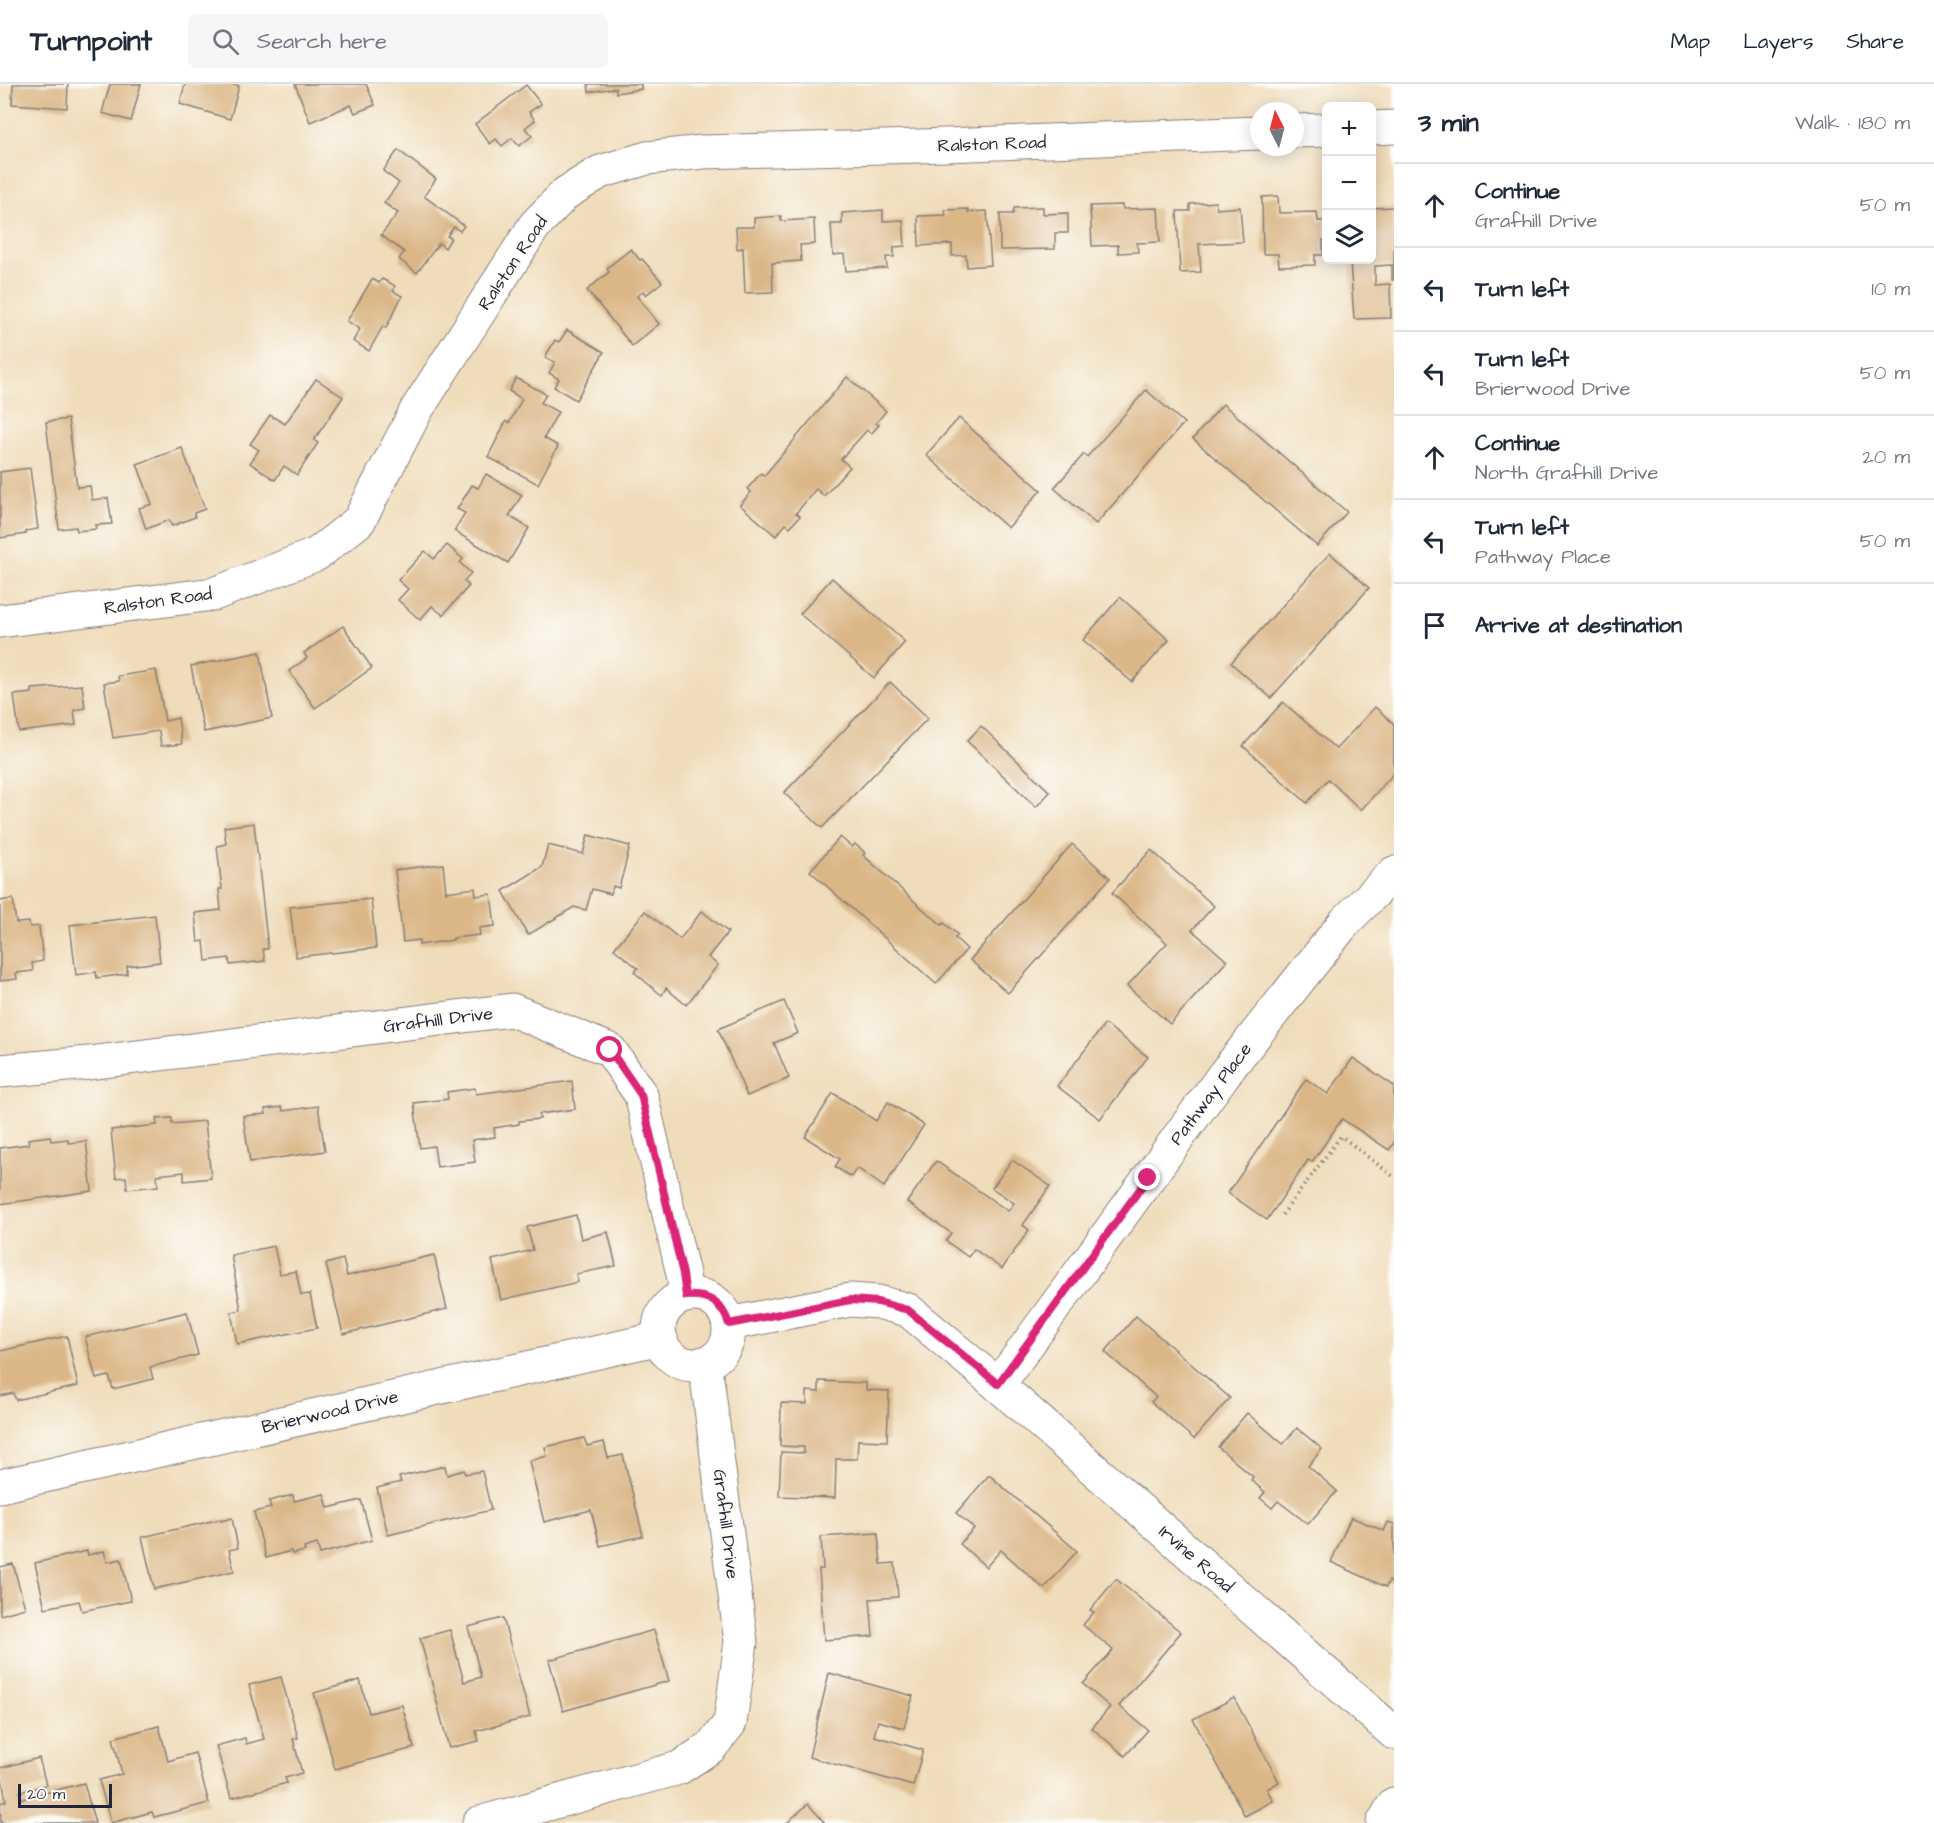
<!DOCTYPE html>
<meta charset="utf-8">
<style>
body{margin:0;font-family:"Architects Daughter",sans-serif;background:#f6f6f7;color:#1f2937}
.controls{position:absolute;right:18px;top:18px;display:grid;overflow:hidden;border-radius:9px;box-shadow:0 3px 15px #0003}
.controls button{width:54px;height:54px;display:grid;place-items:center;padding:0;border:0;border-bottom:2px solid #e0e1e3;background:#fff;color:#1f2937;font:30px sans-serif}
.compass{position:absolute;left:1250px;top:18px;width:54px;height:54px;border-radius:50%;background:#fff;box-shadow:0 3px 15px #0003;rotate:354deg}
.scale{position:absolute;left:18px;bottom:15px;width:94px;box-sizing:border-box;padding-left:6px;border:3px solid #22223b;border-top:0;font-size:16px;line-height:21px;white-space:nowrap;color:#22223b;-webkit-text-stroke:4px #fdfcf7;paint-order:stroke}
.stop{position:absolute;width:18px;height:18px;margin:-14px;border:4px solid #db2777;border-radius:50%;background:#fff}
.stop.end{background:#db2777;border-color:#fff;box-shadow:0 2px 6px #0008}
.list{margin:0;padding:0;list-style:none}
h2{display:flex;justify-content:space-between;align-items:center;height:78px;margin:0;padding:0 24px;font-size:26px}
h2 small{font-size:20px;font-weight:400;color:#747a83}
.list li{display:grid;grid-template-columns:39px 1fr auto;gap:18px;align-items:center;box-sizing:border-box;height:84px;padding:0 24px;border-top:2px solid #e0e1e3}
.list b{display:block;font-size:22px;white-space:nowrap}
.list p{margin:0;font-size:20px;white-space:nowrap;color:#747a83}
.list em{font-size:20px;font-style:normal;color:#747a83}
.icon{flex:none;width:33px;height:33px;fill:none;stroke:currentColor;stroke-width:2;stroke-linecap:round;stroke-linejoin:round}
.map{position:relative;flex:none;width:1394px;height:1739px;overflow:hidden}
header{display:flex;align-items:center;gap:36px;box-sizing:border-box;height:84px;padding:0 30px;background:#fff;border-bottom:2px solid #e0e1e3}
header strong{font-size:28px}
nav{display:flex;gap:33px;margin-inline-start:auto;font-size:21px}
.search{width:420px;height:54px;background:#f6f6f7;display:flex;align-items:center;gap:15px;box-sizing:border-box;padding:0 21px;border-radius:9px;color:#747a83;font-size:22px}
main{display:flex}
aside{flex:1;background:#fff}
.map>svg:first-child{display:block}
.building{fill:#dbb788}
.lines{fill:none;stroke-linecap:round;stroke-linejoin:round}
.minor-casing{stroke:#887f7a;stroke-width:35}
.path{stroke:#887f7a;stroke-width:4;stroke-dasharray:1.5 4.5;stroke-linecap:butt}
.minor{stroke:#fff;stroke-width:33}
.route{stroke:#db2777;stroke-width:8}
.labels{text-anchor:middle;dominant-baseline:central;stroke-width:4.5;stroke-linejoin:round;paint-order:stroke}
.street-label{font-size:18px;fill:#22223b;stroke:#fdfcf7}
</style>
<header>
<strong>Turnpoint</strong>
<div class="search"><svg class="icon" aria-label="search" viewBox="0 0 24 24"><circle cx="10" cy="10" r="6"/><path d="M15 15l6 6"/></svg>Search here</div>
<nav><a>Map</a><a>Layers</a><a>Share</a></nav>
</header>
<main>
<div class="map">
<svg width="1394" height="1739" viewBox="0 0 1394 1739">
<rect width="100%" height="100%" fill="#fdfcf7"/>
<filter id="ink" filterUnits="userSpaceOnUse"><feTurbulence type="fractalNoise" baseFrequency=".0167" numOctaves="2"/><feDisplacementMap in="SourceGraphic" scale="12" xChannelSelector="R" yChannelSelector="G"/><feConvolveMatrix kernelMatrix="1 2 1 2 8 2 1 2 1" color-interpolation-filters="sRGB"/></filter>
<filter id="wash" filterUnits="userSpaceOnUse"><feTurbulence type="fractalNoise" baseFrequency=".008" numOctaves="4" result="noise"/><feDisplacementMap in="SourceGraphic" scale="24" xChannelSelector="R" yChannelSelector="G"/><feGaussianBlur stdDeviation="1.35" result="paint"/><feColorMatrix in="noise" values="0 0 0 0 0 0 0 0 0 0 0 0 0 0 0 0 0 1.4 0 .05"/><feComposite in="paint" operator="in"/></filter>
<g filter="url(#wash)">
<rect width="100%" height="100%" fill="#efdcba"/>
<g id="blocks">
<!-- building -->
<g class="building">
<path d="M13 0H68L67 24 12 20Z"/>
<path d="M110 0H141L131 37 102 29Z"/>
<path d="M185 0H231L239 2 230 35 180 20Z"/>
<path d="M295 0H366L375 21 355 29 351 21 310 38Z"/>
<path d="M588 0H641V5L616 9V4L589 8Z"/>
<path d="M526 1 541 20 529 28 535 36 525 44 532 52 519 62 512 54 502 62 496 55 490 60 475 40Z"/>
<path d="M398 66 436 95 424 112 464 142 460 147 454 143 447 152 451 154 445 164 439 159 417 189 399 175 404 168 381 151 398 129 384 119 399 99 383 87Z"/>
<path d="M1278 112 1279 129 1317 128 1318 137H1326V156H1323V171H1315V181L1279 182 1278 170H1263L1262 113Z"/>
<path d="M1216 118 1217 125 1240 123 1243 158 1199 160 1201 188 1180 189 1177 127H1190V120Z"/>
<path d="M1122 121 1123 125 1158 124 1160 158 1137 159 1138 168 1118 169V161L1092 162 1090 122Z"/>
<path d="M1043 123V130L1068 129V149H1055V165L1000 166V130H1013L1014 124Z"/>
<path d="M1394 123V196H1392V181L1375 182V201L1390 200 1391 234 1354 235 1350 176H1372V124Z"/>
<path d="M968 125V128L987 127 991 181 967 183 966 171 952 172V160L919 162 918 132 946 131 945 126Z"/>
<path d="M883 126V137L903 136 905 162 894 163V173H886L887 184 846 187 844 170 833 171 831 140H842V129Z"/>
<path d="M781 132V137L814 135 815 160 800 161 801 177 772 179 773 208 745 209 743 164 737 165 736 143H754V134Z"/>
<path d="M631 165 640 176 642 175 662 198 646 211 643 207 637 212 659 240 632 262 587 206 609 188 607 184Z"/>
<path d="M372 195 379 199 382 195 390 199 395 202 393 207 402 212 386 244 383 242 369 267 353 257 360 245 347 237Z"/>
<path d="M567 246 604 268 576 316 554 303 559 295 549 289 555 278 545 273 555 256 559 258Z"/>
<path d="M847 293 886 327 876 339 879 341 871 350 867 346 841 375 850 383 824 412 816 405 796 429 800 432 790 443 786 440 776 452 740 421 751 408 747 405 761 389 764 392Z"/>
<path d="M516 294 546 310 541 319 558 328 544 354 558 362 538 400 488 373 506 337 509 339 522 315 509 307Z"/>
<path d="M316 295 343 313 314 356 318 359 297 391 284 382 275 396 250 379 259 366 250 360 270 331 285 340Z"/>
<path d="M1146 306 1184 339 1096 440 1054 404 1084 370 1087 373Z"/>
<path d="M1223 320 1347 428 1317 462 1193 355Z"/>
<path d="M959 334 1041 406 1008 444 926 371Z"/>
<path d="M68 335 77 403 90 402 92 416 108 414 112 440 95 441 96 445 77 447 76 443 59 445 46 338Z"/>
<path d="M182 364 205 425 194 429 195 433 172 442 169 436 146 445 139 424 152 420 137 380Z"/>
<path d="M30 384 38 445 26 447V450L0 454V388Z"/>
<path d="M486 390 522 411 509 432 529 444 508 479 454 447 465 429 457 425 472 401 478 404Z"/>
<path d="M447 461 463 475 460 479 471 489 464 497 469 502 443 531 432 522 420 536 398 516 408 505 398 496 425 467 434 475Z"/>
<path d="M1330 469 1369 504 1271 614 1231 579Z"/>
<path d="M832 494 905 558 874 594 800 530Z"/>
<path d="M1120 513 1169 556 1132 598 1083 556Z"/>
<path d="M343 542 372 584 315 624 289 587 307 574 304 569Z"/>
<path d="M260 568 272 634 204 648 191 582Z"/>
<path d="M156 586 165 637 178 634 182 660 161 662 159 647 113 654 104 599 119 597 118 592Z"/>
<path d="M890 598 928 634 822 744 784 709Z"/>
<path d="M82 601 85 624 74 626 76 641 19 648 14 611 32 609V605Z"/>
<path d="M1283 618 1336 665 1375 623 1394 640V689L1361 726 1328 695 1307 719 1243 662Z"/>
<path d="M981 642 1050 708 1036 723 967 657Z"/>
<path d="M254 739 268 865H263L265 877 230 881 229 874 206 877 204 857 198 858 195 829 221 826 219 805H222L217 762 226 760 224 743Z"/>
<path d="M588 751 630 762 619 804 613 802 611 810 592 805 586 826 574 823 528 851 503 807 542 783 548 761 583 770Z"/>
<path d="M840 753 852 763 855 760 861 765 865 769 863 771 923 825 942 841 944 839 958 851 955 854 967 865 936 900 810 787Z"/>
<path d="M1072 760 1110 794 1008 909 970 876Z"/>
<path d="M1151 766 1214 822 1192 846 1227 877 1170 940 1127 902 1167 859 1112 809Z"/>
<path d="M443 780 446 808 475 804 476 812 491 810 495 842 479 844 480 851 453 854V856L419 861V856L403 858 395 786Z"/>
<path d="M13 815 16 839 29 838 30 843 39 842 43 877 32 879 33 887 16 889 17 895 0 897V817Z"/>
<path d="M371 815 376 864 296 873 290 823Z"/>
<path d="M645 827 680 855 702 827 728 848 708 873 718 881 686 921 666 904 662 911 659 909 634 888 638 884 614 865Z"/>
<path d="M155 831 160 878 127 882V890L97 894 96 888 76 891 70 841Z"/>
<path d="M784 917 798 949 774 959 789 994 747 1012 718 945Z"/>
<path d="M1105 940 1148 973 1100 1035 1057 1002Z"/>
<path d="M1353 974 1394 1002V1059L1389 1066 1342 1035 1312 1078 1308 1076 1267 1136 1228 1109 1306 995 1328 1010Z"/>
<path d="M572 997 575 1025 539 1030 540 1035 519 1037V1040L494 1044 495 1053 472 1056 475 1078 437 1083 434 1062 420 1064 414 1019 448 1015 447 1008 475 1004 476 1010Z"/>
<path d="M833 1009 876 1037 888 1018 924 1041 884 1103 857 1084 851 1093 835 1083 840 1075 805 1053Z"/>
<path d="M318 1022 325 1067 250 1078 243 1032 266 1030 265 1025 282 1023 283 1027Z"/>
<path d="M172 1034V1040L205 1037 211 1094 184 1097V1088L157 1091 158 1102 127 1105 126 1093 116 1094 111 1046 157 1041 156 1035Z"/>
<path d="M50 1052 51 1057 68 1055V1059L86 1057 92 1107 0 1120V1064L29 1060 28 1055Z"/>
<path d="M1012 1076 1050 1102 1023 1141 1029 1146 1002 1185 974 1165 968 1173 946 1157 951 1149 907 1118 936 1077 1008 1127 1014 1119 992 1104Z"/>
<path d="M576 1131 581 1155 608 1148 616 1182 576 1190 578 1198 501 1216 492 1176 533 1166 527 1143Z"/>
<path d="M274 1162 280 1190 296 1187 301 1211 310 1210 317 1244 237 1260 231 1228 241 1226 231 1171Z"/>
<path d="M434 1171 447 1225 343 1250 326 1180 343 1175 347 1192Z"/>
<path d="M187 1228 198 1271 150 1283 153 1295 113 1305 109 1292 96 1295 85 1253Z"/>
<path d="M1136 1232 1230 1314 1194 1355 1151 1318 1156 1313 1105 1268Z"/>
<path d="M67 1252 78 1302 16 1316 13 1309 0 1312V1267Z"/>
<path d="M819 1297 866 1299V1306L889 1307 887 1357 858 1356 857 1375H836L835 1414 779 1412 781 1368 804 1369V1363L780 1362 781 1319 807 1320V1307L819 1308Z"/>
<path d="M1247 1329 1283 1360 1297 1344 1322 1365 1308 1382 1337 1407 1308 1440 1278 1417 1272 1424 1260 1414 1265 1408 1251 1396 1253 1393 1218 1363Z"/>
<path d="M584 1354 587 1362 604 1358 608 1374 623 1371 643 1452 600 1462 591 1426 544 1438 529 1377 547 1372 545 1363Z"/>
<path d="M445 1382 447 1391 464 1386 465 1390 482 1387 491 1426 388 1451 377 1404 401 1398 399 1393Z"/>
<path d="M989 1391 1077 1467 1044 1505 1001 1466 986 1483 960 1460 974 1444 956 1429Z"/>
<path d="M324 1410 328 1424 361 1416 372 1456 320 1470 317 1460 304 1464 305 1467 292 1470 291 1467 266 1474 254 1428 271 1424 269 1417 293 1411 294 1417Z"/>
<path d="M1351 1433 1384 1447 1388 1438 1394 1440V1500L1389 1497 1386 1503 1331 1478Z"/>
<path d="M232 1434 238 1464 229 1466 234 1487 154 1505 142 1453 221 1435V1437Z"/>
<path d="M878 1449 881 1480 895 1479 898 1513 870 1515 873 1552 824 1556 819 1485H823L821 1453Z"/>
<path d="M87 1467 88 1471 104 1467 107 1478 121 1475 131 1517 82 1527 79 1517 45 1524 35 1479Z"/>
<path d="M13 1480 25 1524 0 1531V1483Z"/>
<path d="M1116 1495 1181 1548 1119 1622 1148 1646 1125 1672 1092 1644 1110 1623 1083 1600 1113 1566 1083 1541 1094 1528 1090 1526Z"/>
<path d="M503 1534 530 1633 476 1647 479 1657 449 1664 420 1554 450 1546 464 1598 481 1593 468 1543Z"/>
<path d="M654 1546 669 1597 563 1627 549 1576Z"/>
<path d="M829 1589 913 1612 904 1644 878 1637 874 1652 923 1666 913 1702 809 1673Z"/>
<path d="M281 1593 298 1654 293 1655 302 1689 285 1694 287 1699 231 1714 216 1662 245 1654 246 1660 264 1655 249 1601Z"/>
<path d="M360 1596 369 1629 402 1621 414 1664 335 1685 314 1609Z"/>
<path d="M1234 1614 1279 1698 1267 1705 1273 1717 1245 1732 1193 1635Z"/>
<path d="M159 1642 168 1677 195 1669 209 1719 154 1733 152 1728 111 1739 99 1696 122 1690 113 1654Z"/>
<path d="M39 1674 46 1701 20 1708 22 1715 84 1699 95 1739H1L0 1719 6 1717 0 1684Z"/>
<path d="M808 1720 825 1739H787L791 1735Z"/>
</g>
</g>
</g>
<g filter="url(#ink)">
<use href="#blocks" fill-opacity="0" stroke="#887f7a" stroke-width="1.5"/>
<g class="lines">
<!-- minor casing -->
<g class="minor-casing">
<g id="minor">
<path d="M1372 44 1394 43"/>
<path d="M1295 47 1326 46"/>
<path d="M0 537 214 510 317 470 359 437 417 325 535 141 566 109 600 88 647 74 703 68 919 62 1259 49"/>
<path d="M0 987 89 979 512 926 610 966 641 1011 683 1190 686 1212"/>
<circle cx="694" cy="1246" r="35"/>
<path d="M729 1240 850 1216 878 1218 908 1226 998 1301 1394 1649"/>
<path d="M998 1301 1225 989 1345 838 1394 789"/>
<path d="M0 1402 661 1254"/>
<path d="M479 1739 679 1684 711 1663 730 1639 741 1558 708 1301 703 1279"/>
<path d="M1383 1739 1394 1720"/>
</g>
</g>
<!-- path -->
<path class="path" d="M1282 1131 1341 1052 1394 1093"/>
<!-- minor -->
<use href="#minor" class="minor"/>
</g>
</g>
<g class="lines" filter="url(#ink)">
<!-- route -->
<path class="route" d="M610 966 641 1011 683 1190 686 1212C709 1210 722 1219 729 1240L850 1216 878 1218 908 1226 998 1300 1148 1094"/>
</g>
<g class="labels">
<!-- street labels -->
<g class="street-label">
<text transform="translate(992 60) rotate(-2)">Ralston Road</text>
<text transform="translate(513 179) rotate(-56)">Ralston Road</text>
<text transform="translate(158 517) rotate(-8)">Ralston Road</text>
<text transform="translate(438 936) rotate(-7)">Grafhill Drive</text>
<text transform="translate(1211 1010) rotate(-53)">Pathway Place</text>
<text transform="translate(330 1328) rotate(-13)">Brierwood Drive</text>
<text transform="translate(726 1440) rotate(83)">Grafhill Drive</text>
<text transform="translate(1196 1475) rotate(41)">Irvine Road</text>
</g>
</g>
</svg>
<div class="controls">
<button>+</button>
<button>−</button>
<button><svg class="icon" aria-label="layers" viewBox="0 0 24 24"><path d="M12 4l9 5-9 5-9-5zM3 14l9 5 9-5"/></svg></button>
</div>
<svg class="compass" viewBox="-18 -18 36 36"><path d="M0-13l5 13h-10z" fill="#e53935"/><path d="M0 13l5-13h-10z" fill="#747a83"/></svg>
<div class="scale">20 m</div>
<div class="stop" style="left:610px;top:966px"></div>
<div class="stop end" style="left:1148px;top:1094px"></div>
</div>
<aside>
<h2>3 min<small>Walk · 180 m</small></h2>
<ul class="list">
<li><svg class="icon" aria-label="ahead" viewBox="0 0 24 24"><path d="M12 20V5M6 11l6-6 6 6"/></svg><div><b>Continue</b><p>Grafhill Drive</p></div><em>50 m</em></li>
<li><svg class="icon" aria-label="left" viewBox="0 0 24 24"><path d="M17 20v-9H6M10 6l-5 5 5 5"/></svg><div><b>Turn left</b></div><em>10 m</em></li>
<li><svg class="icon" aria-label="left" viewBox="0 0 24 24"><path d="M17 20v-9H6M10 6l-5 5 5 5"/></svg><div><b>Turn left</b><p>Brierwood Drive</p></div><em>50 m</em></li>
<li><svg class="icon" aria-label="ahead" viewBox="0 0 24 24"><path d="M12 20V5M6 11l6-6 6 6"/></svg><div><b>Continue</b><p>North Grafhill Drive</p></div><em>20 m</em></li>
<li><svg class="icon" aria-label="left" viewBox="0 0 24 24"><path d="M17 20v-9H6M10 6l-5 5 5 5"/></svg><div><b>Turn left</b><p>Pathway Place</p></div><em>50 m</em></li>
<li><svg class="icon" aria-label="arrive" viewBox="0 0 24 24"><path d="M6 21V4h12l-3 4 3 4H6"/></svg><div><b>Arrive at destination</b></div></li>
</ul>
</aside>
</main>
